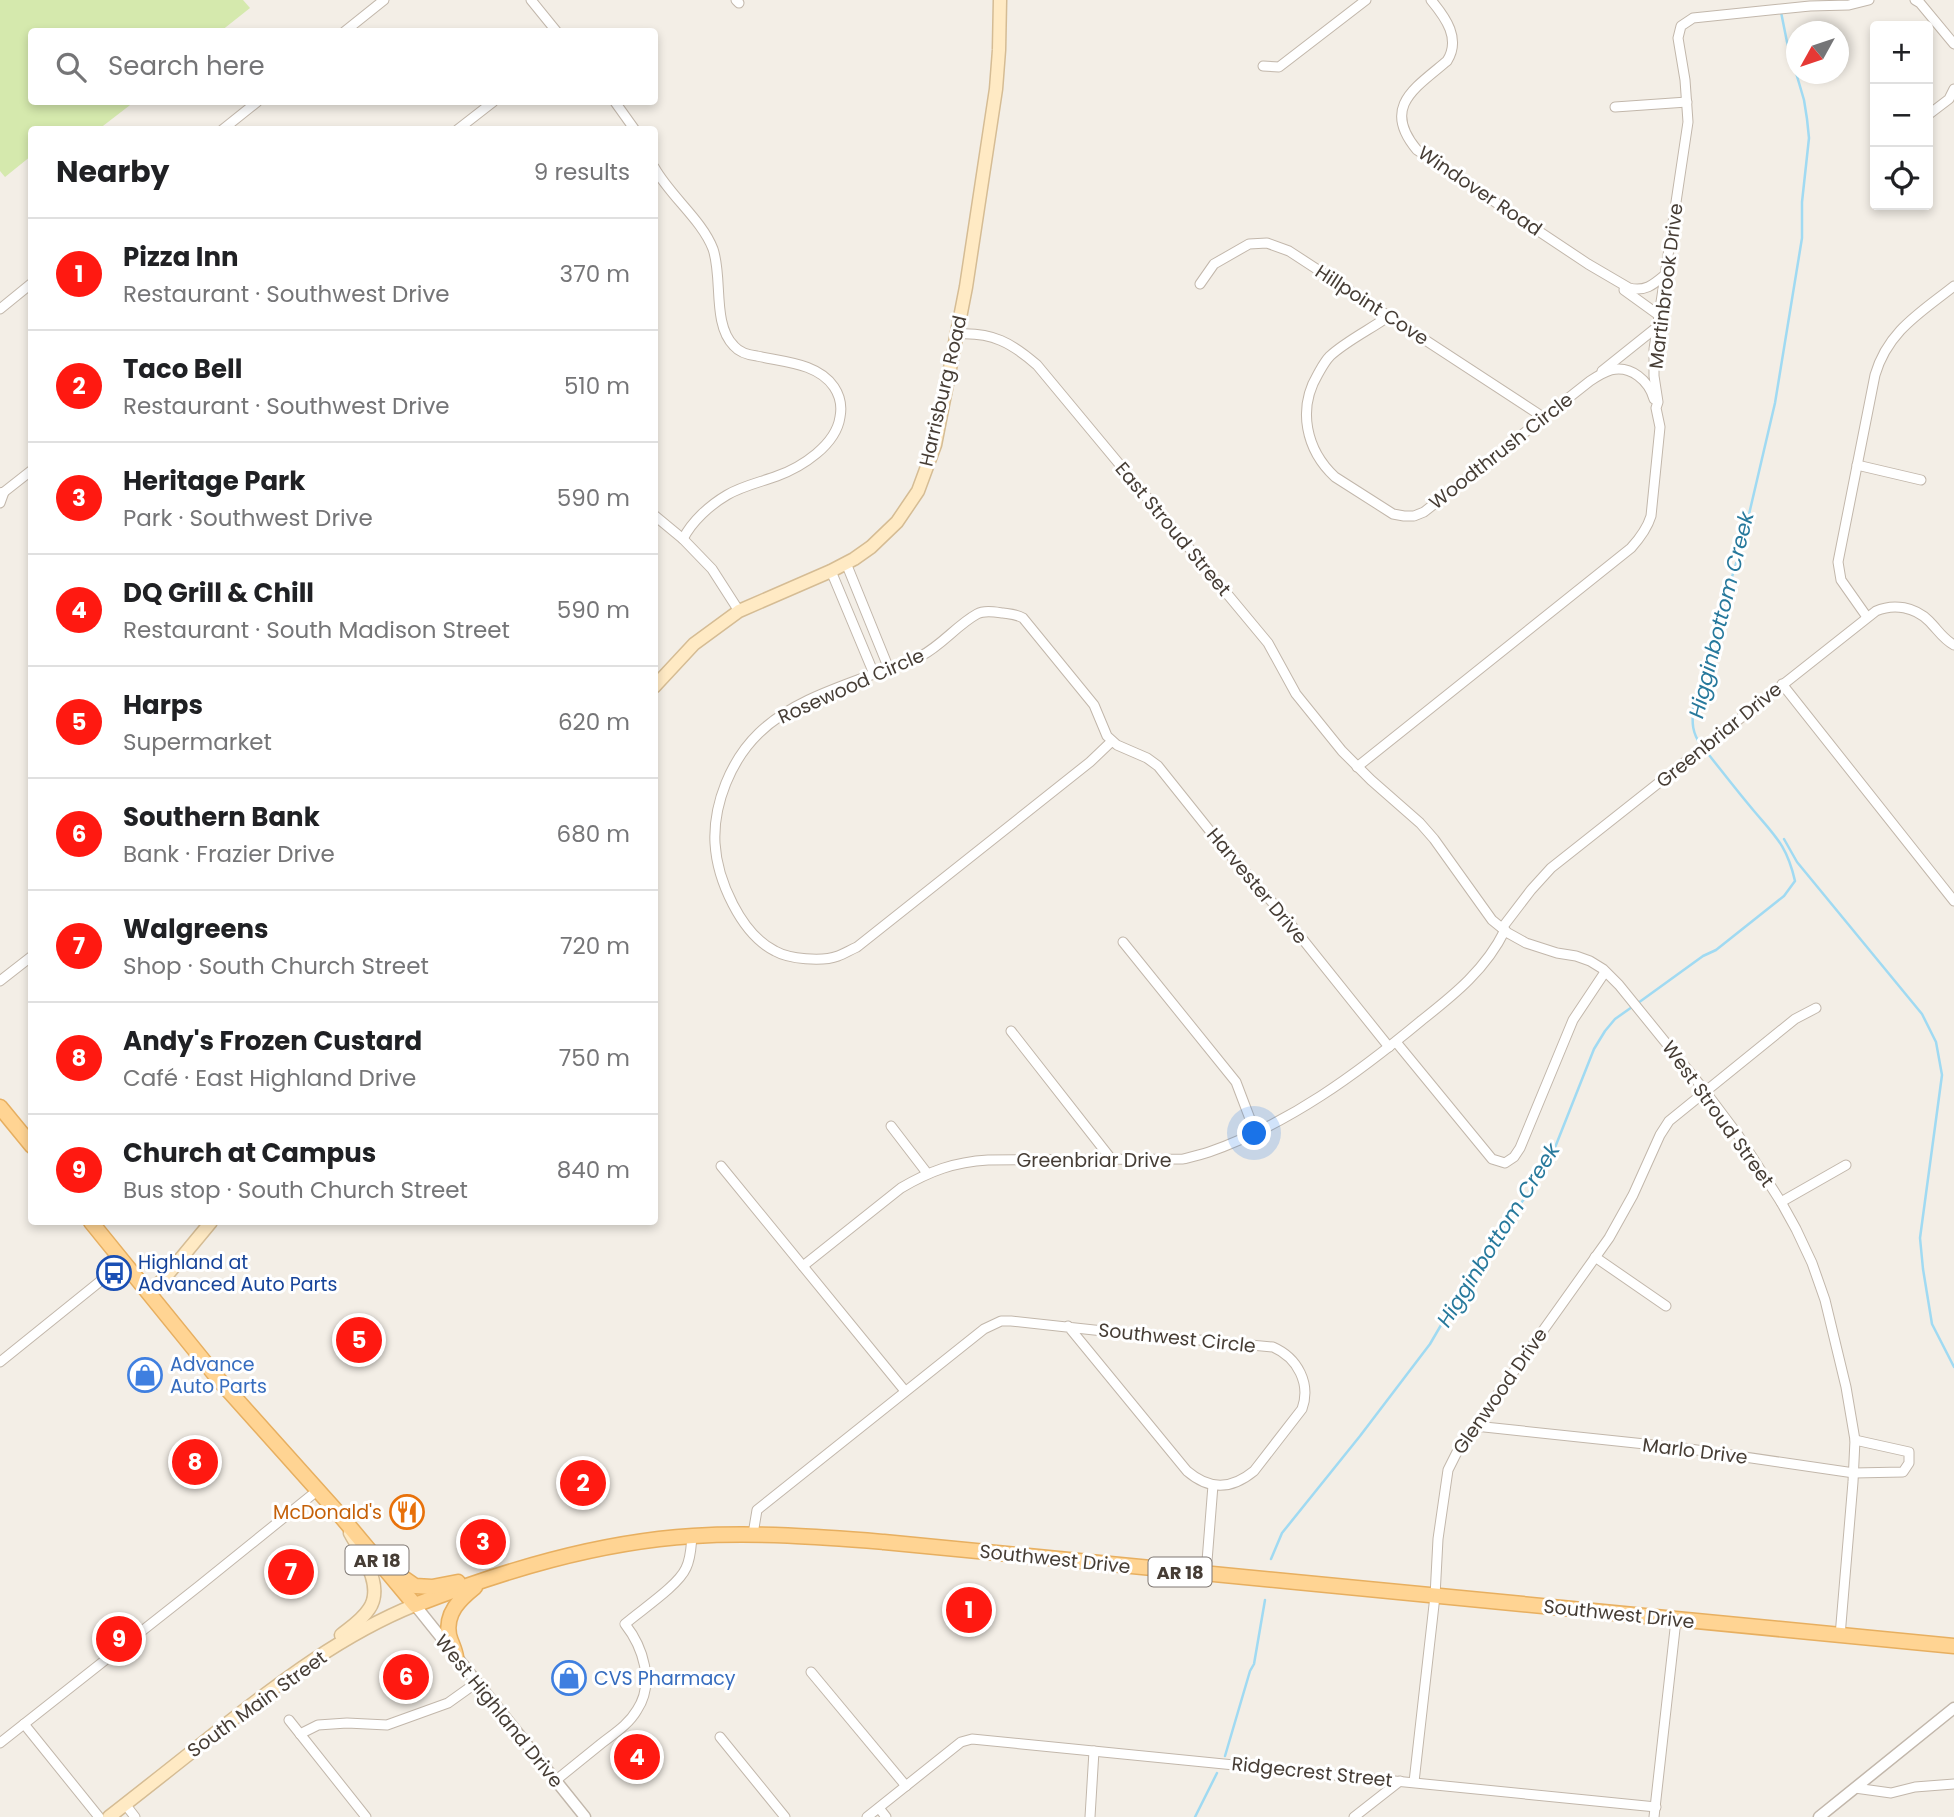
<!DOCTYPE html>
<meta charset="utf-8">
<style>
body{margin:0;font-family:Poppins,sans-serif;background:#f6f6f6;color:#202124}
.controls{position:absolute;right:21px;top:21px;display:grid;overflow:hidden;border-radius:7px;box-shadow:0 4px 10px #0003}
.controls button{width:63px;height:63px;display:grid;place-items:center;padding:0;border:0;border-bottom:2px solid #e0e0e0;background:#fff;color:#202124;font:35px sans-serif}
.compass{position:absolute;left:1786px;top:21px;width:63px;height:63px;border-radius:50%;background:#fff;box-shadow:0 4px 10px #0003;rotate:230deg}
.you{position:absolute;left:1255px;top:1134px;width:24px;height:24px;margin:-18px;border:5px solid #fff;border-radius:50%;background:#1a73e8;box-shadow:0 0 0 10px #1a73e833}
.badge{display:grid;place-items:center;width:46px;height:46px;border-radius:50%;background:#ff1911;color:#fff;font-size:23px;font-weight:700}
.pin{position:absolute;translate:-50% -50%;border:4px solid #fff;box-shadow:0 2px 7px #0006}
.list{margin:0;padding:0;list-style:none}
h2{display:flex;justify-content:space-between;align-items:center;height:91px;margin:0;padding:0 28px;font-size:30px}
h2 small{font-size:23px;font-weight:400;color:#757577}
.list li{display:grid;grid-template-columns:46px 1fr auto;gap:21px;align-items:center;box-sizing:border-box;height:112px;padding:0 28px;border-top:2px solid #e0e0e0}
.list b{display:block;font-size:26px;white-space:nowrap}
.list p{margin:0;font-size:23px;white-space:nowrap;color:#757577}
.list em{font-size:23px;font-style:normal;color:#757577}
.icon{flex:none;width:38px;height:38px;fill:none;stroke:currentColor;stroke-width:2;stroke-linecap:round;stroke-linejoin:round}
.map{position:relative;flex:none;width:1954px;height:1817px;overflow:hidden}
.search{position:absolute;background:#fff;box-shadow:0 4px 10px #0003;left:28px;top:28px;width:630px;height:77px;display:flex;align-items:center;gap:18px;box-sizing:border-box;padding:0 24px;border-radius:7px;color:#757577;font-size:26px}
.panel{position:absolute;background:#fff;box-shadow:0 4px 10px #0003;left:28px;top:126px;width:630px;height:1099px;border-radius:7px}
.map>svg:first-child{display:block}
.green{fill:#d5e9ad}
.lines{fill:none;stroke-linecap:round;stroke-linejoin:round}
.stream{stroke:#a0daf2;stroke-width:2.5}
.minor-casing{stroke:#c2b7ab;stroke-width:11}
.tertiary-casing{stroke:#c2b7ab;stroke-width:13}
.secondary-casing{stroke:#d5bc94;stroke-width:15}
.primary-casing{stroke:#e7af60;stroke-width:17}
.minor{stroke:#fff;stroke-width:9}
.tertiary{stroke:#fff;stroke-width:10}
.secondary{stroke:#ffeac4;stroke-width:12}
.primary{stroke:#ffd493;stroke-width:14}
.labels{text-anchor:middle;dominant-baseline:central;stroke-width:6;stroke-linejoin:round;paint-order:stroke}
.shield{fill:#fff;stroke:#7e7772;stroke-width:2}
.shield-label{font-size:18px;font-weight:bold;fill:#463d35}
.street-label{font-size:19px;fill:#463d35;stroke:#fff}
.transit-label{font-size:19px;fill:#164399;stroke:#fff;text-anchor:start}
.shop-label{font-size:19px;fill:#366cbe;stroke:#fff;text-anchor:start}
.food-label{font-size:19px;fill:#c56008;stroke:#fff;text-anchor:end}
.water-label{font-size:21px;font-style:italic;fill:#27799c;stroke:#fff}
</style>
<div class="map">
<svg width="1954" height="1817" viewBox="0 0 1954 1817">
<rect width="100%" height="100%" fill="#f3eee6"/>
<!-- green -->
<g class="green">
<path d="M0 0H243L250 8 221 31 32 32V102H134L99 129 32 130 31 156 5 177 0 171Z"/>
<path d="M481 1522 502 1548 479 1555 464 1536Z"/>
</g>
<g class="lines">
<!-- stream -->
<g class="stream">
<path d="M1701 745C1692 733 1692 723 1693 708L1743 540 1775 403 1802 238V202L1809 138 1807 119 1804 100 1787 42 1781 12"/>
<path d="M1784 839 1797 862 1922 1014 1936 1042 1942 1075 1920 1238 1923 1269 1932 1324 1954 1367"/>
<path d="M1638 1003 1703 956 1716 950 1784 896 1795 881C1787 846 1776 837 1754 811 1737 791 1721 770 1705 750"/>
<path d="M1271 1559 1282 1533 1360 1436 1430 1344 1479 1260 1530 1191 1543 1171 1554 1150 1594 1049 1605 1031 1615 1019 1632 1007"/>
<path d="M1225 1756 1250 1671 1254 1664 1265 1600"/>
<path d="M1195 1817 1217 1773"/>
</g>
<!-- minor casing -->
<g class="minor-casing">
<g id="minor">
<path d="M531 0 557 32"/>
<path d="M736 0 739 3"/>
<path d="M1431 0C1446 18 1461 39 1447 61 1415 88 1381 107 1417 150L1588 264 1629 288C1646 292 1654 284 1666 274"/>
<path d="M1915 0 1920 3 1954 44"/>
<path d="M344 32 384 0"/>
<path d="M1263 66 1279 67 1366 0"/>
<path d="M615 102 635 130"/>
<path d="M1615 107 1687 102"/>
<path d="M1928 115 1949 99 1954 89"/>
<path d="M222 130 257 102"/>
<path d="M457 130 493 102"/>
<path d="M654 167C670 196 702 220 713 249 723 278 712 324 734 346 740 353 748 355 757 356 783 362 818 363 834 387 840 396 842 407 840 417 836 445 802 467 777 476 761 482 742 486 727 495 710 505 692 521 683 539"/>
<path d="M1200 284 1214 264 1249 244 1267 243 1289 251 1543 417"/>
<path d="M1624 290 1660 316"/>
<path d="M0 309 32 283"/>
<path d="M1389 316C1371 329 1346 341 1330 356 1325 361 1322 367 1318 374 1297 409 1306 450 1335 477L1393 514 1404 516H1414L1424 512 1590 381C1596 377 1604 372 1611 370 1631 365 1649 381 1654 399"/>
<path d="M958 334C992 332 1012 343 1037 365L1268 643 1296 694 1342 751 1371 780 1420 823 1434 839 1492 920 1508 933 1526 943 1557 953 1576 956 1590 961 1603 969 1619 985 1705 1091 1738 1135 1781 1202 1796 1229 1812 1263 1825 1300 1846 1387 1855 1440 1853 1482 1840 1636"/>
<path d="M1602 371 1657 327"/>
<path d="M1857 465 1921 480"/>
<path d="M0 493 4 492 32 470"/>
<path d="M0 503 4 492"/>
<path d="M654 515 683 539 712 569 739 611"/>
<path d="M846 563 889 669"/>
<path d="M831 571 874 674"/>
<path d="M1867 617 1841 580 1838 562 1875 375C1888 331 1920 313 1954 286"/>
<path d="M1782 684 1954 901"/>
<path d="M1112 741 1090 762 857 947C850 950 844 954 838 956 822 962 789 959 775 951 741 934 717 880 715 843 713 804 731 760 759 733 793 700 843 686 887 669 898 665 911 661 921 656 942 645 957 625 977 614 984 610 995 612 1003 613 1010 614 1016 614 1023 618L1094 705 1107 736 1117 745 1147 758 1158 766 1222 846 1280 911 1389 1047"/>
<path d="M1357 767 1631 548C1640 538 1647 529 1651 516L1660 427 1656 408 1658 402 1654 376V349L1688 122 1685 80 1678 38 1681 26 1693 18 1810 6 1849 5 1869 0"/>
<path d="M1502 928 1531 890 1551 868 1876 611C1894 603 1915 607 1929 621 1938 630 1943 639 1954 645"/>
<path d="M1123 942 1236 1082 1255 1132"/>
<path d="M0 981 32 956"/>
<path d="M1011 1031 1112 1160"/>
<path d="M1396 1042 1492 1159 1505 1163 1514 1157 1520 1148 1573 1020 1605 972"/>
<path d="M891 1126 927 1173"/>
<path d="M721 1166 905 1391"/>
<path d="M1781 1202 1846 1165"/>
<path d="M1595 1257 1666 1306"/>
<path d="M803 1266 901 1188C930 1171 954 1162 988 1160L1183 1159C1191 1157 1200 1155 1209 1152 1289 1124 1357 1074 1422 1020 1455 994 1486 969 1505 930"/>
<path d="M0 1362 103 1279"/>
<path d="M1475 1426 1683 1448 1854 1473 1903 1472 1909 1463V1452L1855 1440"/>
<path d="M753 1534 757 1510 984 1329 1001 1321H1011L1094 1330 1273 1347C1298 1358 1311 1384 1302 1409L1254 1471C1231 1490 1209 1490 1187 1471L1068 1326"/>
<path d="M1206 1574 1213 1485"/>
<path d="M811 1672 906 1786"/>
<path d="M289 1720 366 1817"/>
<path d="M24 1724 99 1817"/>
<path d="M300 1734 318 1725 347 1723 387 1725 448 1703 476 1683"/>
<path d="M720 1737 785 1817"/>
<path d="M0 1743 199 1586 318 1490"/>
<path d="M555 1781C571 1768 586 1756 602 1743 615 1733 629 1724 637 1710 655 1683 643 1647 625 1624 641 1610 678 1586 686 1568 691 1558 691 1547 692 1536"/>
<path d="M1414 1782 1435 1596 1438 1539 1448 1470 1459 1448 1475 1426 1609 1238 1633 1195 1660 1135 1669 1121 1795 1019 1816 1008"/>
<path d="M1855 1788 1891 1793 1915 1787 1954 1784"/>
<path d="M125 1804 135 1817"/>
<path d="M879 1808 886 1817"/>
<path d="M867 1817 961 1742 972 1739 1656 1807"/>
<path d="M1090 1817 1094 1751"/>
<path d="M1354 1817 1400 1781"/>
<path d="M1654 1817 1676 1620"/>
</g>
</g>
<!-- tertiary casing -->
<g class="tertiary-casing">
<g id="tertiary">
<path d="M415 1605 585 1817"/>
<path d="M1819 1817 1954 1708"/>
</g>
</g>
<!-- secondary casing -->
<g class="secondary-casing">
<g id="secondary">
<path d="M654 687 694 644 739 611 831 571 854 559 871 547 897 522 918 491 935 445 966 287 996 89 999 50 1000 0"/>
<path d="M147 1292 163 1280 211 1222"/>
<path d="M341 1635C351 1627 362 1620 369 1609 385 1586 361 1553 350 1533"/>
<path d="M109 1817C146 1788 183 1759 219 1730 280 1682 343 1634 415 1605"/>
</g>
</g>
<!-- primary casing -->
<g class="primary-casing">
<g id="primary">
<path d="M0 1107 32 1146"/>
<path d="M91 1222 220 1381 339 1514 415 1605C503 1571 597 1542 693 1536 757 1532 820 1537 884 1542L1954 1646"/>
<path d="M392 1570 415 1586 432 1587 458 1582"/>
<path d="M456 1657C455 1649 451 1643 449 1635 445 1613 460 1599 475 1587"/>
</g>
</g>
<!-- minor -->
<use href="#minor" class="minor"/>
<!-- tertiary -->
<use href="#tertiary" class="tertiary"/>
<!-- secondary -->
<use href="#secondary" class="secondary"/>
<!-- primary -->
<use href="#primary" class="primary"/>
</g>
<!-- icons -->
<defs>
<g id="bus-ring" transform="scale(1.75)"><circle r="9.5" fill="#fff" stroke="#1a4fb4" stroke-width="1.5"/><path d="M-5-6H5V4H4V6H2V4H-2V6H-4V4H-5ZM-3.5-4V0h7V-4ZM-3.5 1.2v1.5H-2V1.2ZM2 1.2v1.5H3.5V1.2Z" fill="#1a4fb4"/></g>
<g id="shop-ring" transform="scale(1.75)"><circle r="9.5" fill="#fff" stroke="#3f7fe0" stroke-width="1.5"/><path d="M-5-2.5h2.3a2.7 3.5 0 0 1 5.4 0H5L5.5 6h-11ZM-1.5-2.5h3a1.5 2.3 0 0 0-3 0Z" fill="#3f7fe0"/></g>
<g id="restaurant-ring" transform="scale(1.75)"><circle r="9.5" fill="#fff" stroke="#e8710a" stroke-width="1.5"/><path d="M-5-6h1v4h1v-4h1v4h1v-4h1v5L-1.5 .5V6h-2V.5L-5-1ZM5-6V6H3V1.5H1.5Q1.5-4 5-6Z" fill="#e8710a"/></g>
</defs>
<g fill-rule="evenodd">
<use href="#bus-ring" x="114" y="1273"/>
<use href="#shop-ring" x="145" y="1375"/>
<use href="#restaurant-ring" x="407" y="1512"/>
<use href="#shop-ring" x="569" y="1678"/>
</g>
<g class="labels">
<!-- shield labels -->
<g class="shield">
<rect x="345.5" y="1545.5" width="63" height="29" rx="5"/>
<rect x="1148.5" y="1557.5" width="63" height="29" rx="5"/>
</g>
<g class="shield-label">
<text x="377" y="1560">AR 18</text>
<text x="1180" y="1572">AR 18</text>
</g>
<!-- street labels -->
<g class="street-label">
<text transform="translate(1480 191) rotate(34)">Windover Road</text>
<text transform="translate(1666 286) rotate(-83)">Martinbrook Drive</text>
<text transform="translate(1372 305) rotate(33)">Hillpoint Cove</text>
<text transform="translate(943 391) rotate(-77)">Harrisburg Road</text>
<text transform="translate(1501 451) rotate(-38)">Woodthrush Circle</text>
<text transform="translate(1173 529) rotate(50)">East Stroud Street</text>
<text transform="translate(851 686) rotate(-24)">Rosewood Circle</text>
<text transform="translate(1719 735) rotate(-39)">Greenbriar Drive</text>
<text transform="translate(1257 886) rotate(50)">Harvester Drive</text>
<text transform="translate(1718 1114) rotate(54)">West Stroud Street</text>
<text x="1094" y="1160">Greenbriar Drive</text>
<text transform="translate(1177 1338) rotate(6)">Southwest Circle</text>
<text transform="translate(1500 1391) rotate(-55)">Glenwood Drive</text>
<text transform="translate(1695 1451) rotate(7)">Marlo Drive</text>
<text transform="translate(1055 1559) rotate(6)">Southwest Drive</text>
<text transform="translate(1619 1614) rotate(6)">Southwest Drive</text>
<text transform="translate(257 1704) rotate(-36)">South Main Street</text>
<text transform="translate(499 1711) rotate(51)">West Highland Drive</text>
<text transform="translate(1312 1772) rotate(6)">Ridgecrest Street</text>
</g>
<!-- transit labels -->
<g class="transit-label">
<text x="138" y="1262">Highland at<tspan x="138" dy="22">Advanced Auto Parts</tspan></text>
</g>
<!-- shop labels -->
<g class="shop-label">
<text x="170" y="1364">Advance<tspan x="170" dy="22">Auto Parts</tspan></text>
<text x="594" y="1678">CVS Pharmacy</text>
</g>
<!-- food labels -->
<g class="food-label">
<text x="382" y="1512">McDonald's</text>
</g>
<!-- water labels -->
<g class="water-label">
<text transform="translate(1721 615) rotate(-76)">Higginbottom Creek</text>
<text transform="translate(1498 1235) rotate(-58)">Higginbottom Creek</text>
</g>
</g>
</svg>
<div class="controls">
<button>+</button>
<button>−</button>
<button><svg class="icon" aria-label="locate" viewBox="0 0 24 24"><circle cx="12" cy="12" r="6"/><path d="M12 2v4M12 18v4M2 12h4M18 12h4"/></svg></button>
</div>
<svg class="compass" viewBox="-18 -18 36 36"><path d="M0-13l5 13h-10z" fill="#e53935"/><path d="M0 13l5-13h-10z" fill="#757577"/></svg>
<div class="you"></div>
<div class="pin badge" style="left:969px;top:1610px">1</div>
<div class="pin badge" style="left:583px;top:1483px">2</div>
<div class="pin badge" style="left:483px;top:1542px">3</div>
<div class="pin badge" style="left:637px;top:1757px">4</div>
<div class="pin badge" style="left:359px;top:1340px">5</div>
<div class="pin badge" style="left:406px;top:1677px">6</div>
<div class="pin badge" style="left:291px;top:1572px">7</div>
<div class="pin badge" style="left:195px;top:1462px">8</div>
<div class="pin badge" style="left:119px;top:1639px">9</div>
<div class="search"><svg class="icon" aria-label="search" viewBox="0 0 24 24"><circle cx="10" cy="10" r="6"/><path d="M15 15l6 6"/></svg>Search here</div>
<section class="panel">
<h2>Nearby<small>9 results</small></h2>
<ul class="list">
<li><span class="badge">1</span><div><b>Pizza Inn</b><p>Restaurant · Southwest Drive</p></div><em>370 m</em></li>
<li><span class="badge">2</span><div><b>Taco Bell</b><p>Restaurant · Southwest Drive</p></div><em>510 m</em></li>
<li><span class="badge">3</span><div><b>Heritage Park</b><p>Park · Southwest Drive</p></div><em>590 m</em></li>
<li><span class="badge">4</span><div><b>DQ Grill &amp; Chill</b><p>Restaurant · South Madison Street</p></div><em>590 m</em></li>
<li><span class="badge">5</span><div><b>Harps</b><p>Supermarket</p></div><em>620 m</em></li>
<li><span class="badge">6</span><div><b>Southern Bank</b><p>Bank · Frazier Drive</p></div><em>680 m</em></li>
<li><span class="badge">7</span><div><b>Walgreens</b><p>Shop · South Church Street</p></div><em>720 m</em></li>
<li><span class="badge">8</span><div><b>Andy's Frozen Custard</b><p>Café · East Highland Drive</p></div><em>750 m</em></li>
<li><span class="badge">9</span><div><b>Church at Campus</b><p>Bus stop · South Church Street</p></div><em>840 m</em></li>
</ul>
</section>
</div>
